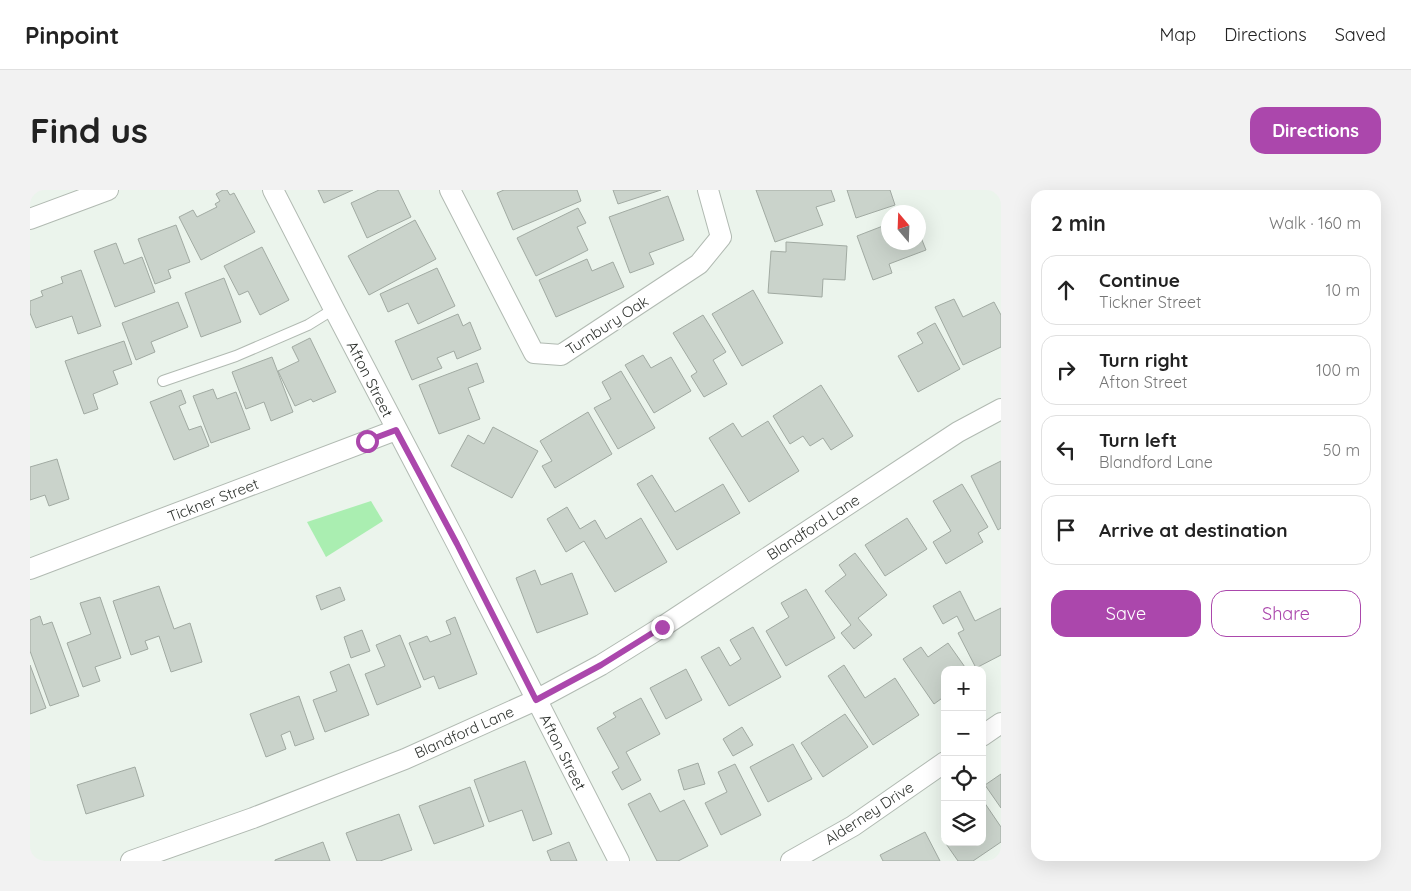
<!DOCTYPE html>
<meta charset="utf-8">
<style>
body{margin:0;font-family:Quicksand,sans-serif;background:#f2f2f2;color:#222}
.controls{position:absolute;right:15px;bottom:15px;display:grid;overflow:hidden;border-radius:10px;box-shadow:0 5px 20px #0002}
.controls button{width:45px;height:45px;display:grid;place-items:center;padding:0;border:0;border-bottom:1px solid #e0e0e0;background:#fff;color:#222;font:25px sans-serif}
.compass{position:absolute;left:851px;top:15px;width:45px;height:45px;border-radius:50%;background:#fff;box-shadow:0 5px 20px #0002;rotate:341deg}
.stop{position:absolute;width:15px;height:15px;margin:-11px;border:4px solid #ab47ac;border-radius:50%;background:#fff}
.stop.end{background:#ab47ac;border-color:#fff;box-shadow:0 1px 5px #0008}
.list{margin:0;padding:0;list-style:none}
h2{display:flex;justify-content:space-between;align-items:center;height:65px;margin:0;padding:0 20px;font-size:21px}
h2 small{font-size:16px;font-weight:400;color:#767676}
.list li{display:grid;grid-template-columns:32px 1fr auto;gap:15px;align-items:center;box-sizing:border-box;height:70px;margin:0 10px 10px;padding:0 10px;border:1px solid #e0e0e0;border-radius:15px}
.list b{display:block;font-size:19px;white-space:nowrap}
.list p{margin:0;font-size:16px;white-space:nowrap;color:#767676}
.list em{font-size:16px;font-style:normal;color:#767676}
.actions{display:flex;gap:10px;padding:15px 20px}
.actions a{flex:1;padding:11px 0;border:1px solid #ab47ac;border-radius:15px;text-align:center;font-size:18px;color:#ab47ac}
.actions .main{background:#ab47ac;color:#fff}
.icon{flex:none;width:28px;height:28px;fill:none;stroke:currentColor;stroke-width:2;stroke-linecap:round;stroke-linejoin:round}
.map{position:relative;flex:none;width:971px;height:671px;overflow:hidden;border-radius:15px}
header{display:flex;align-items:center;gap:30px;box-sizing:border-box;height:70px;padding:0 25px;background:#fff;border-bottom:1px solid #e0e0e0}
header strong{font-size:24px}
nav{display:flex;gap:28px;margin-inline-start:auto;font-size:18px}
.intro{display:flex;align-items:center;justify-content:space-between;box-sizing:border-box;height:120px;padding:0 30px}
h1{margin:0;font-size:35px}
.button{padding:12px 22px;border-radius:15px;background:#ab47ac;color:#fff;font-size:18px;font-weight:700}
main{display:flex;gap:30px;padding:0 30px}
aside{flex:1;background:#fff;border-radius:15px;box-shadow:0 5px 20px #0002}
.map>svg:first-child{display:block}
.water{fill:#aaeeb1}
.building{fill:#cad3cb;stroke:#a1aaa2}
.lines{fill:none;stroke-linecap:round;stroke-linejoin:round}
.service-casing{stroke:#b1bab2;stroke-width:12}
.minor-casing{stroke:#b1bab2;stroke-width:22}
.service{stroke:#fff;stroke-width:10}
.minor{stroke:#fff;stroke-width:20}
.route{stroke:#ab47ac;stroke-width:6}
.labels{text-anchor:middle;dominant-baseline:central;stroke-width:4;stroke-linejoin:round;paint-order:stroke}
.street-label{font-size:15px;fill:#2f332f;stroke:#fff}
</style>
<header>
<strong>Pinpoint</strong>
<nav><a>Map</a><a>Directions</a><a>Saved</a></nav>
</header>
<div class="intro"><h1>Find us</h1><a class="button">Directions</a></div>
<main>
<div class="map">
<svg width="971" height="671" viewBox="0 0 971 671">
<rect width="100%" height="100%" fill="#ebf4ec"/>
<!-- water -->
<path class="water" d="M341 311 353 331 296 367 277 332Z"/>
<!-- building -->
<g class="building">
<path d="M193 0H197L200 5 204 3 225 42 171 70 149 27 163 20 167 27 187 17 185 14 190 11 186 4Z"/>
<path d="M288 0H323L294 13Z"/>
<path d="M349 0H368L381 27 337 48 321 13Z"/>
<path d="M474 0H547L551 11 483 40 467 3Z"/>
<path d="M583 0H631L588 14Z"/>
<path d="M726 0H801L805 11 786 17 793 35 745 52Z"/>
<path d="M817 0H860L865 15 826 28Z"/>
<path d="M638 6 654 50 619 63 624 74 600 83 579 27Z"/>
<path d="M548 18 556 33 547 37 558 60 506 86 487 48Z"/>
<path d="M385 30 406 69 339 105 318 66Z"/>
<path d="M858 34V52H888V40L896 60 859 74 862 83 843 90 827 46Z"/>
<path d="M146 35 160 72 138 80 141 88 125 94 108 49Z"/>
<path d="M756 52 817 56 815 90 793 89 792 107 738 103 741 61 756 62Z"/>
<path d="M86 53 94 74 112 67 125 102 85 117 64 61Z"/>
<path d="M232 57 259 110 230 125 218 101 209 105 194 76Z"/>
<path d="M557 69 562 81 583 72 594 97 526 127 509 90Z"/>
<path d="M407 78 425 116 388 134 378 113 358 122 350 104Z"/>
<path d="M51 80 71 136 48 144 42 126 6 138 0 123V111L13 106 11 101 33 93 31 87Z"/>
<path d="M194 88 211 132 171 147 155 103Z"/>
<path d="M723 100 753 153 712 176 682 124Z"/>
<path d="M924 109 933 127 964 112 971 125V157L933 175 905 117Z"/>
<path d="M148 112 158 137 121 152 125 162 106 170 92 133Z"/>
<path d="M428 124 433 136 440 132 451 159 427 169 424 161 407 168 412 178 382 190 365 151Z"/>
<path d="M673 125 696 162 683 170 697 194 674 207 661 186 667 182 643 143Z"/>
<path d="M905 133 930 179 888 202 868 166 893 153 887 143Z"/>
<path d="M280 148 306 202 283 212 281 209 265 216 248 181 269 171 262 157Z"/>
<path d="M94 151 102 174 83 181 88 194 63 204 68 219 54 224 35 171Z"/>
<path d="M613 165 621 178 641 167 661 201 624 223 595 175Z"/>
<path d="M242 167 263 222 241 231 234 212 216 219 202 182Z"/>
<path d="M447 173 454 192 438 198 450 229 409 244 389 195Z"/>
<path d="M591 181 625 238 588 259 564 218 581 209 572 192Z"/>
<path d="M791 195 823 246 801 260 793 248 780 256 773 246 760 254 743 226Z"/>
<path d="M183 199 187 209 206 202 220 239 181 253 163 206Z"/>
<path d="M151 200 156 213 149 216 159 240 171 236 179 256 144 270 120 212Z"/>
<path d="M558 222 582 264 525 298 512 276 522 271 510 251Z"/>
<path d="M738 231 769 281 719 312 679 248 703 233 712 247Z"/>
<path d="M463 237 508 261 482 308 421 276 438 245 454 254Z"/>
<path d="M27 269 39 309 19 316 15 305 0 310V277Z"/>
<path d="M971 271V338L968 340 941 286Z"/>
<path d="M622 285 645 322 693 294 710 323 647 360 607 294Z"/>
<path d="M932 294 958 337 948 343 953 352 916 374 903 352 921 341 903 311Z"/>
<path d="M537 317 550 339 565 330 576 349 611 328 637 372 585 402 554 351 536 362 517 329Z"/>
<path d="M877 328 897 359 855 386 835 355Z"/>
<path d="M825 363 857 405 828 428 842 445 824 459 811 443 821 435 795 401 816 385 809 375Z"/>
<path d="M505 380 511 395 542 383 558 424 507 443 486 388Z"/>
<path d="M129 396 144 439 160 433 172 472 141 482 129 446 115 451 118 459 101 465 83 411Z"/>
<path d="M310 397 315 410 291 420 286 406Z"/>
<path d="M776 399 805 448 756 476 736 441 759 427 751 413Z"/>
<path d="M930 401 945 431 971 418V465L946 478 928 443 934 440 927 426 913 434 903 416Z"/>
<path d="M70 407 91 468 65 477 70 491 53 497 37 453 61 444 50 413Z"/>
<path d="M10 426 13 435 22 432 49 506 20 516 0 461V430Z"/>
<path d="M425 427 447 484 409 499 404 486 394 490 379 453 397 446 400 452 421 444 416 431Z"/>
<path d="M723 437 751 487 699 516 671 467 689 457 700 476 711 469 700 450Z"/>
<path d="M332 440 340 461 321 468 314 447Z"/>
<path d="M370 445 391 497 347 515 335 484 355 476 346 455Z"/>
<path d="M918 453 937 480H915V506L904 514 873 469 891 457 898 467Z"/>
<path d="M319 474 339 525 295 542 283 510 307 501 300 482Z"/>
<path d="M0 475 16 518 0 524Z"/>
<path d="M814 475 835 508 865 488 889 525 843 555 798 486Z"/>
<path d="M656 479 672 510 636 529 620 498Z"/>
<path d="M269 506 284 549 265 556 260 541 251 545 256 559 236 567 220 524Z"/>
<path d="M611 508 630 544 596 562 611 590 592 600 582 582 589 578 567 538 586 527 583 523Z"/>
<path d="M815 524 838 557 793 587 771 553Z"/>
<path d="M712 537 723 555 703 566 693 549Z"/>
<path d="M763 554 782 589 738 612 720 577Z"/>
<path d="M495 571 522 644 503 651 492 620 459 632 444 590Z"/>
<path d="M668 573 675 594 654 600 648 580Z"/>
<path d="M705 574 731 625 691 645 675 613 697 602 688 582Z"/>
<path d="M105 577 114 606 56 624 47 595Z"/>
<path d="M971 584V618L955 595Z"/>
<path d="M440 597 454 636 404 654 389 616Z"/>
<path d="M620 603 630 622 654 610 678 656 648 671H627L598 614Z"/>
<path d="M952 609 971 637V652L943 671H928L912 648 915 646V652H952Z"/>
<path d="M369 624 382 660 350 671H327L316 643Z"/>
<path d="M895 642 910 671H853L850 665Z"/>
<path d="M293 652 300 671H245V670Z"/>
<path d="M539 652 547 671H521L517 661Z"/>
</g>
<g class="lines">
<!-- service casing -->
<g class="service-casing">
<path id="service" d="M133 191 206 166 278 135 304 119"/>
</g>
<!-- minor casing -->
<g class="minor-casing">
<g id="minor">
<path d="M243 0 304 119 427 354 589 671"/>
<path d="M420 0 504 163 531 165 669 74 691 47 678 0"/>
<path d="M0 29 78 0"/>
<path d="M0 379 366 240"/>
<path d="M952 546 971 533"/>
<path d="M101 671 223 628 375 569 506 510 571 475 632 437 928 242 971 219"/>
<path d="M761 671 823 636 915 572"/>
</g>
</g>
<!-- service -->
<use href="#service" class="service"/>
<!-- minor -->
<use href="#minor" class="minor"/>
</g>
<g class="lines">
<!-- route -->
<path class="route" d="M337 251 366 240 427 354 506 510 571 475 632 437"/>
</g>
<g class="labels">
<!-- street labels -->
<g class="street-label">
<text transform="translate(577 135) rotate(-33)">Turnbury Oak</text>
<text transform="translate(340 189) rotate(63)">Afton Street</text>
<text transform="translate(183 310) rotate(-21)">Tickner Street</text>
<text transform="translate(783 337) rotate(-33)">Blandford Lane</text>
<text transform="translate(434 542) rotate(-24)">Blandford Lane</text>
<text transform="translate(533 562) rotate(63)">Afton Street</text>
<text transform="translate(839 623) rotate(-33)">Alderney Drive</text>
</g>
</g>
</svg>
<div class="controls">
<button>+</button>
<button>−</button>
<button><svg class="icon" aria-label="locate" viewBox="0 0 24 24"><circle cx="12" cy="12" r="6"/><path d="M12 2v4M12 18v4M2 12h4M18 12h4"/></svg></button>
<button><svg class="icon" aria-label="layers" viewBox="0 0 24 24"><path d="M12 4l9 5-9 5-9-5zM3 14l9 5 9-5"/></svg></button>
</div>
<svg class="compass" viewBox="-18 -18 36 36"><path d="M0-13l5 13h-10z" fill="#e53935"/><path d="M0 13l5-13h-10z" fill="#767676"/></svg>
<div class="stop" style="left:337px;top:251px"></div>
<div class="stop end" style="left:632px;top:437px"></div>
</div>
<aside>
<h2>2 min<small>Walk · 160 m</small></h2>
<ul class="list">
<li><svg class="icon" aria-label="ahead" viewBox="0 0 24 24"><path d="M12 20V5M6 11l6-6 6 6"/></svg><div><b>Continue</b><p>Tickner Street</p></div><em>10 m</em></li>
<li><svg class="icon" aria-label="right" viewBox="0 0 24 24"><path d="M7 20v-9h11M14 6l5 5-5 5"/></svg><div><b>Turn right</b><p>Afton Street</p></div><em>100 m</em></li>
<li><svg class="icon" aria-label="left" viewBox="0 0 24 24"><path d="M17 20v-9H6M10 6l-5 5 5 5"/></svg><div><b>Turn left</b><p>Blandford Lane</p></div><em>50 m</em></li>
<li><svg class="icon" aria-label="arrive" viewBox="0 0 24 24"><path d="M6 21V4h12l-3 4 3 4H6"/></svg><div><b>Arrive at destination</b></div></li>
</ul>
<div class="actions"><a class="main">Save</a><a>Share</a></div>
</aside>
</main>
